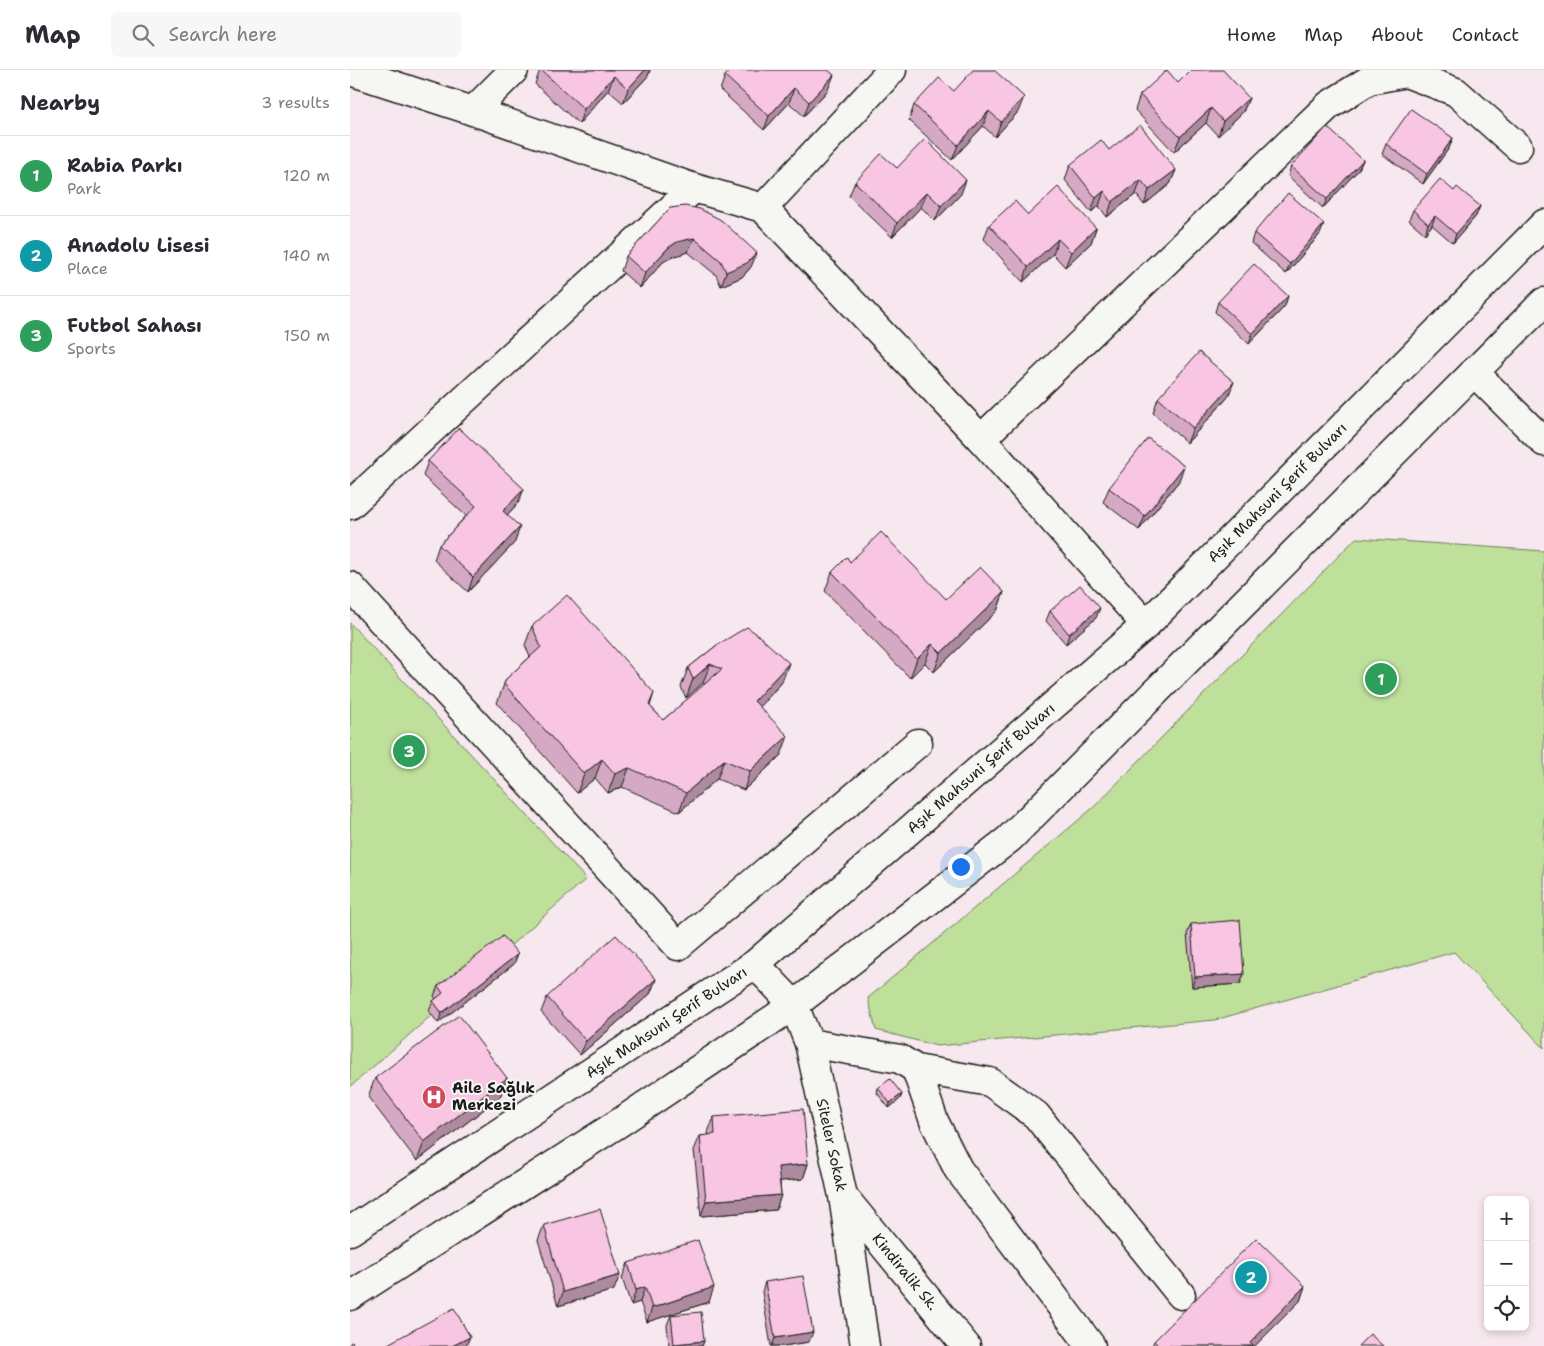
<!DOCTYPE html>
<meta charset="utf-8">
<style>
body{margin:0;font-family:"Shantell Sans",sans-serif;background:#f7f7f7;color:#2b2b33}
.controls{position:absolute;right:15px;bottom:15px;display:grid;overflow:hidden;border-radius:8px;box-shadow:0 2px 8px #0003}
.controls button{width:45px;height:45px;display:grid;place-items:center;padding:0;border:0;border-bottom:1px solid #e1e1e2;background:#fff;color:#2b2b33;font:25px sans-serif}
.you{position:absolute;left:610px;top:796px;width:18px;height:18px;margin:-12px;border:4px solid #fff;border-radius:50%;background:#1a73e8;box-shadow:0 0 0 8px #1a73e833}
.badge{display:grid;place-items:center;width:32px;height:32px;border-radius:50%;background:#d1495b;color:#fff;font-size:16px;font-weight:700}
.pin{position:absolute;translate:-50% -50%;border:2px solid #fff;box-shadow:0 1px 5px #0006}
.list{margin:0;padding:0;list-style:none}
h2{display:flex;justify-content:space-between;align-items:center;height:65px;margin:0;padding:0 20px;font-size:21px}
h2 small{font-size:16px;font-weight:400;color:#7c7c81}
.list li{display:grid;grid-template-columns:32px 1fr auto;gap:15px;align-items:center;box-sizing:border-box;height:80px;padding:0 20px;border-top:1px solid #e1e1e2}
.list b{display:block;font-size:19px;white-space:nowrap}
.list p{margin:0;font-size:16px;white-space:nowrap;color:#7c7c81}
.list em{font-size:16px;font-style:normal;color:#7c7c81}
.icon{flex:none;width:28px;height:28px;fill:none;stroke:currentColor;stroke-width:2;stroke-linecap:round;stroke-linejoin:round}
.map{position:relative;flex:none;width:1194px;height:1276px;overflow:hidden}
header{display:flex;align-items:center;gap:30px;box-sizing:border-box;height:70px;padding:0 25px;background:#fff;border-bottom:1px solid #e1e1e2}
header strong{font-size:24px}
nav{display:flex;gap:28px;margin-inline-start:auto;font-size:18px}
.search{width:350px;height:45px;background:#f7f7f7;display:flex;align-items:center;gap:12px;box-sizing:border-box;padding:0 18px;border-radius:8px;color:#7c7c81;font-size:19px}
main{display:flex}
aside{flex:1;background:#fff}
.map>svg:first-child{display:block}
.park{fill:#bee09a;stroke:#6d7e5b}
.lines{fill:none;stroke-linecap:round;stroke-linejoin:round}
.minor-casing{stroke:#1c1c1c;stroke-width:31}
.major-casing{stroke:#1c1c1c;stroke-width:31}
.minor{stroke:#f6f6f2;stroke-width:28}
.major{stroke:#f6f6f2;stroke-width:28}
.wall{fill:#d5a9c3;stroke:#1c1c1c}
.shaded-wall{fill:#ae8a9f;stroke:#1c1c1c}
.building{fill:#f8c5e3;stroke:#1c1c1c}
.labels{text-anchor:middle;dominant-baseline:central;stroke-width:4;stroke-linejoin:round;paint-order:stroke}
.street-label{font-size:15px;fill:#1c1c1c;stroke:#f6f6f2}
.poi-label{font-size:15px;font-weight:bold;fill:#1c1c1c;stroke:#f6f6f2;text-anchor:start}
</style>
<header>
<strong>Map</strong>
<div class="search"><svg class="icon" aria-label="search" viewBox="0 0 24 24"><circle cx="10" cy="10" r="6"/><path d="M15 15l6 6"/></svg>Search here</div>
<nav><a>Home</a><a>Map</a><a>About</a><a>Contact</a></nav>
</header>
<main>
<aside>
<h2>Nearby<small>3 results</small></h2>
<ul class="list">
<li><span class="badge" style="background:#2e9e5b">1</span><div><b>Rabia Parkı</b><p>Park</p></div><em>120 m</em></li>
<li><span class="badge" style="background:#0f9aa8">2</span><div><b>Anadolu Lisesi</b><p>Place</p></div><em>140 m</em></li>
<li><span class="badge" style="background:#2e9e5b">3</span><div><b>Futbol Sahası</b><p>Sports</p></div><em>150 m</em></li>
</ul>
</aside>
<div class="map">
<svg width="1194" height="1276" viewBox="0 0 1194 1276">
<rect width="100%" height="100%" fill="#f7e7ee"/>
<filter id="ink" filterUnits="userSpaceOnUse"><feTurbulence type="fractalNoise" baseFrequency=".02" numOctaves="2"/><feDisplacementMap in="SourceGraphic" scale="10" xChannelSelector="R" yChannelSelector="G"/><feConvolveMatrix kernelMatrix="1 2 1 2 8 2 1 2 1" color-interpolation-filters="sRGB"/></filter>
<g filter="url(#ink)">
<!-- park -->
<g class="park">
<path d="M1006 468 1194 481V978L1104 882 865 950 587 976 526 960 518 928 744 737Z"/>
<path d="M0 553 236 809 0 1017Z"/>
</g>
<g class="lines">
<!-- minor casing -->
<g class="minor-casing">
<g id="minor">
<path d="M0 1 123 41 344 118 413 138 631 369 796 555"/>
<path d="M123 41 164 0"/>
<path d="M413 138 542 0"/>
<path d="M1124 302 1194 372"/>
<path d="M631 369 979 35 1019 10 1056 3 1106 22 1168 77"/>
<path d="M0 435 344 118"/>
<path d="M0 516 328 876 568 673"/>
<path id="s1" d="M405 894 444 935 459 973 493 1126 515 1276"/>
<path d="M459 973 550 989 566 999 640 1012 686 1045 831 1225"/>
<path d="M566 999 584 1051 608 1099 741 1276"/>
<path id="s2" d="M493 1126 616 1276"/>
</g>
</g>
<!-- major casing -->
<g class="major-casing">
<g id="major">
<path id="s3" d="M0 1161 405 894 796 555 1194 154"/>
<path d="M0 1226 272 1051 444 935 659 769 1194 232"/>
</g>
</g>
<!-- minor -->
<use href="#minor" class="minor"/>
<!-- major -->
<use href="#major" class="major"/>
</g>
<!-- wall -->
<g class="wall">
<path d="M190 0H300L298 6 273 33 258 20 229 54 185 14Z"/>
<path d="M375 6 478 20 454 46 439 33 414 60 370 20Z"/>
<path d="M828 13 899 28 893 42 868 66 856 53 824 82 785 40 790 25Z"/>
<path d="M604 21 668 42 645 67 633 56 602 90 559 50 564 35Z"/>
<path d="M1103 68 1099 78 1073 114 1032 84 1036 74Z"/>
<path d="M759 80 826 100 820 114 794 135 786 124 757 147 749 136 741 142 715 110 720 95Z"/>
<path d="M1013 90 1009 99 973 138 938 106 941 96Z"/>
<path d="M547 98 611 124 585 151 571 137 542 167 499 126 505 112Z"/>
<path d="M1104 121 1130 136 1126 146 1103 173 1082 155 1075 164 1059 150 1063 140Z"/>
<path d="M320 138 401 197 392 207 371 216 366 205 338 182 322 187 313 192 290 218 271 201 276 186Z"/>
<path d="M678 145 746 158 741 173 715 197 703 184 673 212 634 169 639 155Z"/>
<path d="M974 154 970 164 936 204 901 173 904 163Z"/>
<path d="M868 232 935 236 899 274 865 242Z"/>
<path d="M878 327 837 373 803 343 808 328Z"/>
<path d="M78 391 174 419 168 433 157 445 165 472 118 522 84 490 89 475 116 446 73 406Z"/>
<path d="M829 411 789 460 753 432 759 418Z"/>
<path d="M500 492 596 529 654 522 647 541 584 602 575 593 560 608 475 521 482 502Z"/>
<path d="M700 541 746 548 716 574 696 551Z"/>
<path d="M182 556 304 623 300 636 313 650 355 614 353 613 336 628 331 617 338 598 367 575 432 612 410 637 431 685 394 720 367 709 329 742 272 717 258 723 245 708 227 723 147 633 156 609 180 587 175 575Z"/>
<path d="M841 854 894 904 890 914 842 917 837 864Z"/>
<path d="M164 894 88 953 79 941 83 931 86 929 84 926 88 916Z"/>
<path d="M306 909 300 924 230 985 191 942 197 927Z"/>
<path d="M25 1008H157L150 1027 67 1091 18 1027Z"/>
<path d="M528 1018 552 1024 550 1029 539 1038 527 1023Z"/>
<path d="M364 1047 458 1094 453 1109 430 1111 431 1125 426 1140 351 1146 344 1080 350 1066 359 1065 358 1062Z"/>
<path d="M194 1155 264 1220 208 1236 188 1170Z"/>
<path d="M278 1193 359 1232 297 1252 290 1232 281 1235 272 1208Z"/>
<path d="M415 1212 459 1272 433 1276H421L412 1222Z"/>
<path d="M955 1216 950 1231 905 1276H802L804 1271Z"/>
<path d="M321 1245 354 1271 352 1276H319L317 1255Z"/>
</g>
<!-- shaded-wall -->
<g class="shaded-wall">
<path d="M295 0H300L298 6 273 33 278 19Z"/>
<path d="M484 5 478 20 454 46 459 32Z"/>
<path d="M264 6 258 20 229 54 234 39Z"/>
<path d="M444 18 439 33 414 60 419 46Z"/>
<path d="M674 27 668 42 645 67 651 52Z"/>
<path d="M899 28 893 42 868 66 873 51Z"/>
<path d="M861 38 856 53 824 82 830 67Z"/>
<path d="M639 41 633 56 602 90 608 75Z"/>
<path d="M1103 68 1099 78 1073 114 1077 104Z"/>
<path d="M1013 90 1009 99 973 138 977 129Z"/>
<path d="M826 100 820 114 794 135 799 120Z"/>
<path d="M616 110 611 124 585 151 591 136Z"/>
<path d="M791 110 786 124 757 147 762 132Z"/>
<path d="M754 121 749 136 741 142 746 128Z"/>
<path d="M577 122 571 137 542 167 547 153Z"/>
<path d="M1130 136 1126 146 1103 173 1106 164Z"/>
<path d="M1085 146 1082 155 1075 164 1078 154Z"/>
<path d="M974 154 970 164 936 204 940 194Z"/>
<path d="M746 158 741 173 715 197 721 182Z"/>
<path d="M344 168 338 182 322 187 313 192 290 218 295 203 318 178 327 172Z"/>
<path d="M708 169 703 184 673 212 678 197Z"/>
<path d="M407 183 401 197 392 207 371 216 376 202Z"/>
<path d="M938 226 935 236 899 274 902 264Z"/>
<path d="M884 312 878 327 837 373 843 358Z"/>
<path d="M834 396 829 411 789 460 795 446Z"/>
<path d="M174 419 168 433 147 456 153 441Z"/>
<path d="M170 457 165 472 118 522 123 507Z"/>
<path d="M654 522 647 541 584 602 591 583Z"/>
<path d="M750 538 746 548 716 574 719 564Z"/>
<path d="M582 574 575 593 560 608 567 589Z"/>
<path d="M439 593 432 612 397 650 404 631Z"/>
<path d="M360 594 353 613 336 628 343 609Z"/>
<path d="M438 666 431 685 394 720 400 701Z"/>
<path d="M252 689 245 708 227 723 234 704Z"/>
<path d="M374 690 367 709 329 742 336 723Z"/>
<path d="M279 698 272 717 258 723 265 704Z"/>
<path d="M168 884 164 894 88 953 92 943Z"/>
<path d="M894 904 890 914 842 917 845 907Z"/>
<path d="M306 909 300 924 230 985 236 971Z"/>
<path d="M157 1008 150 1027 67 1091 74 1072Z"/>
<path d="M552 1024 550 1029 539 1038 540 1033Z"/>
<path d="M458 1094 453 1109 423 1112 428 1097Z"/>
<path d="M431 1125 426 1140 351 1146 356 1131Z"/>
<path d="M270 1205 264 1220 208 1236 213 1222Z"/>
<path d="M955 1216 950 1231 905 1276H898L900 1273Z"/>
<path d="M295 1217 290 1232 281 1235 286 1220Z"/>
<path d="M364 1217 359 1232 297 1252 302 1238Z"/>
<path d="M463 1262 459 1272 433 1276H422L425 1268Z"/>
<path d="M120 1267 116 1276H102Z"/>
<path d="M354 1271 352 1276H323L324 1274Z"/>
</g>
<!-- building -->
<g class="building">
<path d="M191 0H295L278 19 264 6 234 39Z"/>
<path d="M380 0H478L484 5 459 32 444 18 419 46 375 6Z"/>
<path d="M623 0H644L674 27 651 52 639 41 608 75 564 35 589 8 604 21Z"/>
<path d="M817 0 828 13 841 0H873L899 28 873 51 861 38 830 67 790 25Z"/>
<path d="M1061 39 1103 68 1077 104 1036 74Z"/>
<path d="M790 55 826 100 799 120 791 110 762 132 754 121 746 128 720 95 751 70 759 80Z"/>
<path d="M977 57 1013 90 977 129 941 96Z"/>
<path d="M575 69 616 110 591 136 577 122 547 153 505 112 531 84 547 98Z"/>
<path d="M1090 109 1104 121 1107 117 1130 136 1106 164 1085 146 1078 154 1063 140Z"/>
<path d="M708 117 746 158 721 182 708 169 678 197 639 155 665 131 678 145Z"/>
<path d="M938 123 974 154 940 194 904 163Z"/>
<path d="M335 136 350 139 371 150 407 183 397 193 376 202 371 191 344 168 327 172 318 178 295 203 276 186 320 138Z"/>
<path d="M904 194 938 226 902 264 868 232Z"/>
<path d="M849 282 884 312 843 358 808 328Z"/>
<path d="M109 358 174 419 153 441 170 457 123 507 89 475 126 436 78 391Z"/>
<path d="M798 368 834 396 795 446 759 418Z"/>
<path d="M531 462 596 529 630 497 654 522 591 583 582 574 567 589 482 502 497 487 500 492Z"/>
<path d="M730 515 750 538 719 564 700 541Z"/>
<path d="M217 525 304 623 299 635 313 650 372 599 360 594 343 609 338 598 367 575 397 557 407 564 439 593 404 631 438 666 400 701 374 690 336 723 279 698 265 704 252 689 234 704 154 614 156 609 191 577 182 556Z"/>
<path d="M890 850 894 904 845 907 841 854Z"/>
<path d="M266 865 306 909 236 971 197 927Z"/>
<path d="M153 866 168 884 92 943 83 931 93 923 88 916Z"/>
<path d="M109 945 157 1008 74 1072 25 1008Z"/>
<path d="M540 1009 552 1024 540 1033 528 1018Z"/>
<path d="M453 1039 458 1094 428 1097 431 1125 356 1131 350 1066 365 1064 364 1047Z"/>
<path d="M250 1139 270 1205 213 1222 194 1155Z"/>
<path d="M906 1168 955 1216 900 1273 903 1276H809L804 1271Z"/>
<path d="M348 1170 364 1217 302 1238 295 1217 286 1220 278 1193Z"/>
<path d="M453 1206 463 1262 425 1268 415 1212Z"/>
<path d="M104 1238 120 1267 102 1276H37L36 1275Z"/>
<path d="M351 1242 354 1271 324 1274 321 1245Z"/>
<path d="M1020 1264 1033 1276H1008Z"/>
<path d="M2 1272 5 1276H0V1273Z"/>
</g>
</g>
<!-- icons -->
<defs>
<g id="hospital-disc" transform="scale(1.25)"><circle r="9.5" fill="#d1495b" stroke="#f6f6f2"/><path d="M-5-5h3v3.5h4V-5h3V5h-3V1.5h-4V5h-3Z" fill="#fff"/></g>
</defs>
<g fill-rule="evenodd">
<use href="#hospital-disc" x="84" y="1027"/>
</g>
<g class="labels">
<!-- street labels -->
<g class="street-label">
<text stroke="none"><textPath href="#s3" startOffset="1189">Aşık Mahsuni Şerif Bulvarı</textPath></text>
<text stroke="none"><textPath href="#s3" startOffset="784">Aşık Mahsuni Şerif Bulvarı</textPath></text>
<text stroke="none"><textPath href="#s3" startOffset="379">Aşık Mahsuni Şerif Bulvarı</textPath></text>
<text stroke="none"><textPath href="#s1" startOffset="202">Siteler Sokak</textPath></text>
<text stroke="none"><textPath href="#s2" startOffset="98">Kindiralik Sk.</textPath></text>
</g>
<!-- poi labels -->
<g class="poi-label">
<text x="102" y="1018">Aile Sağlık<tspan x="102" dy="17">Merkezi</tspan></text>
</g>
</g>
</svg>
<div class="controls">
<button>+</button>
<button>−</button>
<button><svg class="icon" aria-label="locate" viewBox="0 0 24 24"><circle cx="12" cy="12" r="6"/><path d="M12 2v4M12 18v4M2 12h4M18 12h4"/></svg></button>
</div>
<div class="you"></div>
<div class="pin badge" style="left:1031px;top:609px;background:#2e9e5b">1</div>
<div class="pin badge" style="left:901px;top:1207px;background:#0f9aa8">2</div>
<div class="pin badge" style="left:59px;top:681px;background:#2e9e5b">3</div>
</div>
</main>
